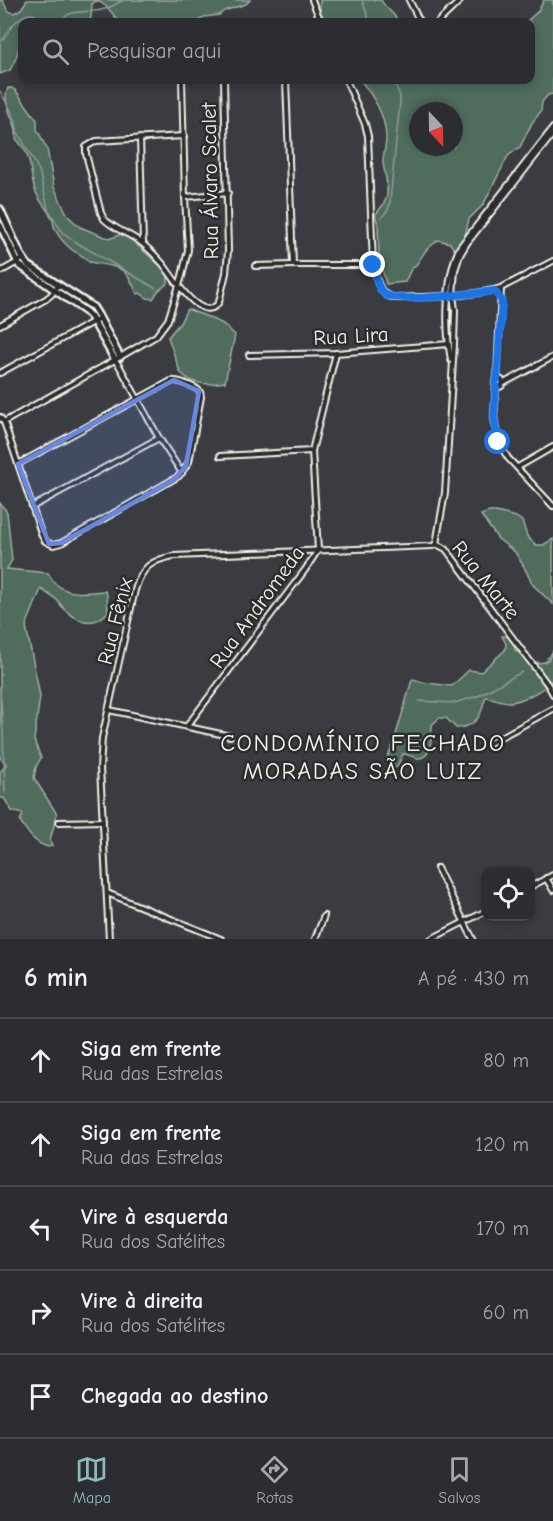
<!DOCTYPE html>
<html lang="pt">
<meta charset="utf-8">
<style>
body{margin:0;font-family:"Comic Neue",sans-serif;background:#38393e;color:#f1f3f6}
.controls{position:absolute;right:18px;bottom:18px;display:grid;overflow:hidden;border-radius:12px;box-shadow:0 3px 9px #0003}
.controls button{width:54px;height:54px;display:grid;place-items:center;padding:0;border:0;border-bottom:2px solid #48494d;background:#2c2d32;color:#f1f3f6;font:30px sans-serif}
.compass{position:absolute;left:409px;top:102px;width:54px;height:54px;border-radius:50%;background:#2c2d32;box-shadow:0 3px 9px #0003;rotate:158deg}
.stop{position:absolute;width:18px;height:18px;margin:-14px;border:4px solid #1a73e8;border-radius:50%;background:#fff}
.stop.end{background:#1a73e8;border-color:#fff;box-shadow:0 2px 6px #0008}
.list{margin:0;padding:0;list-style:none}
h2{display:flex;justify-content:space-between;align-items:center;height:78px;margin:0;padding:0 24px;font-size:26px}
h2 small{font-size:20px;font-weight:400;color:#a6a8ac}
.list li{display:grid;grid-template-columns:39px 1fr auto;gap:18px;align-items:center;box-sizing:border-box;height:84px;padding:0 24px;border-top:2px solid #48494d}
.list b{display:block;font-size:22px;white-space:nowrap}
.list p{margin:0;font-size:20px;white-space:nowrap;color:#a6a8ac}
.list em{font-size:20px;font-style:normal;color:#a6a8ac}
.icon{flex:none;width:33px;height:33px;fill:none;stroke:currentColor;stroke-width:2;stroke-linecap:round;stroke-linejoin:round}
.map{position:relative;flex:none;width:553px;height:939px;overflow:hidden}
.search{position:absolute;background:#2c2d32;box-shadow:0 3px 9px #0003;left:18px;right:18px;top:18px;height:66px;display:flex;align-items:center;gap:15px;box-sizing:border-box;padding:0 21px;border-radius:12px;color:#a6a8ac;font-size:22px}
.sheet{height:498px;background:#2c2d32}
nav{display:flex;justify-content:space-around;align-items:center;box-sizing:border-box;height:84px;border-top:2px solid #48494d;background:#2c2d32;font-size:16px;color:#a6a8ac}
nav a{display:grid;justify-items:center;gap:3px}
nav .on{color:#8bbbb9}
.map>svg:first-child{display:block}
.green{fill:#506c5c;stroke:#a2aea2;stroke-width:1.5;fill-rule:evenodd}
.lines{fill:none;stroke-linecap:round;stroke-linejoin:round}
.stream{stroke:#8f9ca0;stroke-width:1.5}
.street-casing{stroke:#f4f1e8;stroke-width:8}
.secondary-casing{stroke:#f4f1e8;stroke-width:10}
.street{stroke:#2a2d2e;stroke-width:4}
.secondary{stroke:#2a2d2e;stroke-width:5}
.route{stroke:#1a73e8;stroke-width:8}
.marked{fill:#6887de;fill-opacity:0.2;stroke:#6887de;stroke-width:4.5;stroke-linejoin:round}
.labels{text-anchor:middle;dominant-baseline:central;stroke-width:5;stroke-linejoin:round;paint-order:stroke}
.street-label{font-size:21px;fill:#f4f1e8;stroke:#2a2d2e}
.quarter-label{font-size:24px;letter-spacing:1.5px;fill:#f4f1e8;stroke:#2a2d2e}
</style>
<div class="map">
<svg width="553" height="939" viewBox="0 0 553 939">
<rect width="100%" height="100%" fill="#3a3c42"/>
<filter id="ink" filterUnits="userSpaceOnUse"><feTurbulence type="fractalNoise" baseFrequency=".0167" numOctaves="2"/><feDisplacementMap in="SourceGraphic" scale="12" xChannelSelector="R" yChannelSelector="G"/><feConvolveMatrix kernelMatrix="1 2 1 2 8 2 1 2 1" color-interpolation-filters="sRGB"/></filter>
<g filter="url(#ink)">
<!-- green -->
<g class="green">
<path d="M0 0H3C5 6 7 12 14 13L21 9 27 0H250L246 4 224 11 219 15 204 17 197 22H120C112 15 107 3 96 1L92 4 91 17 89 21 85 22H22C22 40 19 55 10 70L0 74Z"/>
<path d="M320 0H381C386 9 394 13 399 22H327L320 12Z"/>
<path d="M544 0H553V94L548 95 542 102 541 111 532 123 520 147 508 156 483 205 469 219 464 240 454 249 450 243 438 240 426 250 416 265 411 269 405 282 386 284 379 258 378 224 375 215C379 210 384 205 386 199 390 188 384 173 383 162 383 154 386 147 386 139 386 116 374 97 360 80H530V22H526L538 11ZM418 111H454V147H418Z"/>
<path d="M8 88H12L16 91 37 120V129L47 149 54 187 63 206 69 217 80 227 105 237 112 238 121 234 126 235 166 271 168 277V283L158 291 153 299 147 298 140 293 137 294C125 263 118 268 89 262 84 255 77 254 71 249 65 244 59 237 56 231 53 226 54 222 52 218 47 208 38 200 35 190 28 169 34 157 16 139 19 122 0 106 8 88Z"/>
<path d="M187 309 208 317 223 324 235 335 225 382C208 385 193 386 180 372L168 337 180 323Z"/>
<path d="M0 503 7 512 12 560 7 569 48 573C51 577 53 582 57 585 69 596 90 592 105 591L107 595 108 612C95 626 80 623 66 611 63 608 60 604 57 600 52 596 46 593 41 589L26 626 40 696 34 740 41 758 36 767 34 778 57 814 50 840 52 846 48 847C34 843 28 833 20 821L23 814 12 811 4 798H0V772L7 764 0 758Z"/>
<path d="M489 512H496L516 517 522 521 527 536 536 545H543L553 539V604L533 585 523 565 515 552 498 539 481 515Z"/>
<path d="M502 636 512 637 515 650C524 656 538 668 548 660 548 659 553 651 553 651 553 659 553 672 552 680 548 688 520 702 510 702 502 702 494 698 486 697 483 703 483 707 481 712 477 723 466 728 456 728L446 718H439L432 725C431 735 433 760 417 758 411 757 409 754 403 754L397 767 390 768 387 758 393 745 412 680 413 679 426 683 452 686 469 670 481 672 505 650 506 644Z"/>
</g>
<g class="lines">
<!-- stream -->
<g class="stream">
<path d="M362 0 370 22"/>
<path d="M58 22C75 6 86 15 105 9 111 7 118 3 123 0"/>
<path d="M0 42C6 38 6 35 9 30 14 22 26 11 35 15 37 16 42 21 43 22"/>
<path d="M0 91C6 103 17 116 17 131L39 170 48 209 62 232 79 244 155 288"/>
<path d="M381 218 388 210 390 201 400 102V96L393 80"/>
<path d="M547 658 553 655"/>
<path d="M0 689 3 730 5 793"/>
<path d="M419 701 454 703 478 696 522 672"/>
</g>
<!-- street casing -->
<g class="street-casing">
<g id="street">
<path d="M312 0 321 22"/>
<path d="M409 0 420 22"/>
<path d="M438 22 461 0"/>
<path d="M286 80 293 265"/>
<path d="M346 80 365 124 368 136 373 265C377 281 379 298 398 298 431 296 470 297 501 288L553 261"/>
<path d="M184 136 96 141 86 147V154L101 213 104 219C115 230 131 234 143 244 150 250 157 257 163 264 172 275 202 327 219 302L226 273 228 251 224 80"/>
<path d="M140 138 143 243"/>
<path d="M185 197 228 193"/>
<path d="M255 266 293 265H373"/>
<path d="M0 272 23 259"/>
<path d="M0 325 46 299 52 294 58 285"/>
<path d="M249 355 336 353 449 344"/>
<path d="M115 360 120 367 159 438 182 473"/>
<path d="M451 360C445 328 445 276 460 247L553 128"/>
<path d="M0 373 100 318"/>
<path d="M497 379 501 288"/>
<circle cx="499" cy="383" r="4"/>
<path d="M502 384 553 357"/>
<path d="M496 386 494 417 498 442 508 458 553 506"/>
<path d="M0 417 4 422 42 536 45 541 53 545 61 543 179 476 189 462 201 397C201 396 201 394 200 392 196 386 176 380 171 381L18 464"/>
<path d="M4 422 120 357 156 336 168 320 182 276 188 250 185 197 182 80"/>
<path d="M220 456 312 451"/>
<path d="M518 467 553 447"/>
<path d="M32 507 159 438"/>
<path d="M436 544 445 493 454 344 455 310 453 295 455 270 460 255 467 243 553 134"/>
<path d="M436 544 446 549 548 685 553 694"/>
<path d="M109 710 230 736"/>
<path d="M187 726 305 570 318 550 312 451 336 353"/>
<path d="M490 743 553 709"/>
<path d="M59 822 103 821"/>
<path d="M437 868 473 939"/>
<path d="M546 878 553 890"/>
<path d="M530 887 553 875"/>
<path d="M107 893 221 939"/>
<path d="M109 939 100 768 102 738 135 590C142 567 151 560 174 556L433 546 436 544"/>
<path d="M315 939 324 916"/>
<path d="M431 939 486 911"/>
</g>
</g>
<!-- secondary casing -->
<g class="secondary-casing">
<g id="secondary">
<path d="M0 209 21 255 28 265 93 307 98 315 120 357"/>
<path d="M0 225 19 265 86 312 91 317 115 360"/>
</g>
</g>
<!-- street -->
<use href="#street" class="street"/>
<!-- secondary -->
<use href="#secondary" class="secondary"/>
</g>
</g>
<g class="lines" filter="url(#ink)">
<!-- route -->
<path class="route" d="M373 265C376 275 376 289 386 295 397 303 476 293 494 291L502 301 497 379 495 383 496 386 494 417 498 442"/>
</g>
<!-- marked area -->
<path class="marked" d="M174 380 199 391 186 466 174 480 61 543 49 544 18 464Z"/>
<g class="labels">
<!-- street labels -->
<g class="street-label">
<text transform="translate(210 181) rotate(-91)">Rua Álvaro Scalet</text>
<text transform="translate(351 336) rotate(-3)">Rua Lira</text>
<text transform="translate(486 580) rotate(51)">Rua Marte</text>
<text transform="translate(257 607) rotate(-54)">Rua Andromeda</text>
<text transform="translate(115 621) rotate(-76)">Rua Fênix</text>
</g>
<!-- quarter labels -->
<g class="quarter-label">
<text x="363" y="743">CONDOMÍNIO FECHADO<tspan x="363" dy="28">MORADAS SÃO LUIZ</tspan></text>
</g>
</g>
</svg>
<div class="controls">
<button><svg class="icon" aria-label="locate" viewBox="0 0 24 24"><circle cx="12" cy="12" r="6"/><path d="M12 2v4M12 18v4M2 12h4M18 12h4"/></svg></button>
</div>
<svg class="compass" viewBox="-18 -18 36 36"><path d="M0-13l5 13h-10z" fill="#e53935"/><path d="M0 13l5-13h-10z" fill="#a6a8ac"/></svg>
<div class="stop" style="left:498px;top:442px"></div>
<div class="stop end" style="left:373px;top:265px"></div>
<div class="search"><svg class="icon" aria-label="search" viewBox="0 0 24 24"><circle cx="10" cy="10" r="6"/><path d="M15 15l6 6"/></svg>Pesquisar aqui</div>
</div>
<section class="sheet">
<h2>6 min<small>A pé · 430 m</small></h2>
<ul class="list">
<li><svg class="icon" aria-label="ahead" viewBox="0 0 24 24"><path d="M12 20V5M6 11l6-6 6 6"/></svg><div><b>Siga em frente</b><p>Rua das Estrelas</p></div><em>80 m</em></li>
<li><svg class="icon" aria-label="ahead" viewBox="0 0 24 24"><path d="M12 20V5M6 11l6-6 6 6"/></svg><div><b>Siga em frente</b><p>Rua das Estrelas</p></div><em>120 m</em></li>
<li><svg class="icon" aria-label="left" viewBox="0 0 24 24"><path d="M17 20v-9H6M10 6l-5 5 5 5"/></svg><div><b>Vire à esquerda</b><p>Rua dos Satélites</p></div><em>170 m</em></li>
<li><svg class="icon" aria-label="right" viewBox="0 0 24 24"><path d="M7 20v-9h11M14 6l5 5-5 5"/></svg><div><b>Vire à direita</b><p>Rua dos Satélites</p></div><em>60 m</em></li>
<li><svg class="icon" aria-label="arrive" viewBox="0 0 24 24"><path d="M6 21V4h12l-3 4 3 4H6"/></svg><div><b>Chegada ao destino</b></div></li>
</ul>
</section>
<nav>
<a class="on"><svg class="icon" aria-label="map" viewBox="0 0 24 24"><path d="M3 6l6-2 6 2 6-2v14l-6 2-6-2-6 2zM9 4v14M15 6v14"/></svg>Mapa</a>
<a><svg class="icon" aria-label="directions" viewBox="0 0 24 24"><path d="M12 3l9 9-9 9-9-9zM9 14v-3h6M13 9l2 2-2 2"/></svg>Rotas</a>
<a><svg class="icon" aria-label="saved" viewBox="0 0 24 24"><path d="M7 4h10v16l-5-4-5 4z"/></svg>Salvos</a>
</nav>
